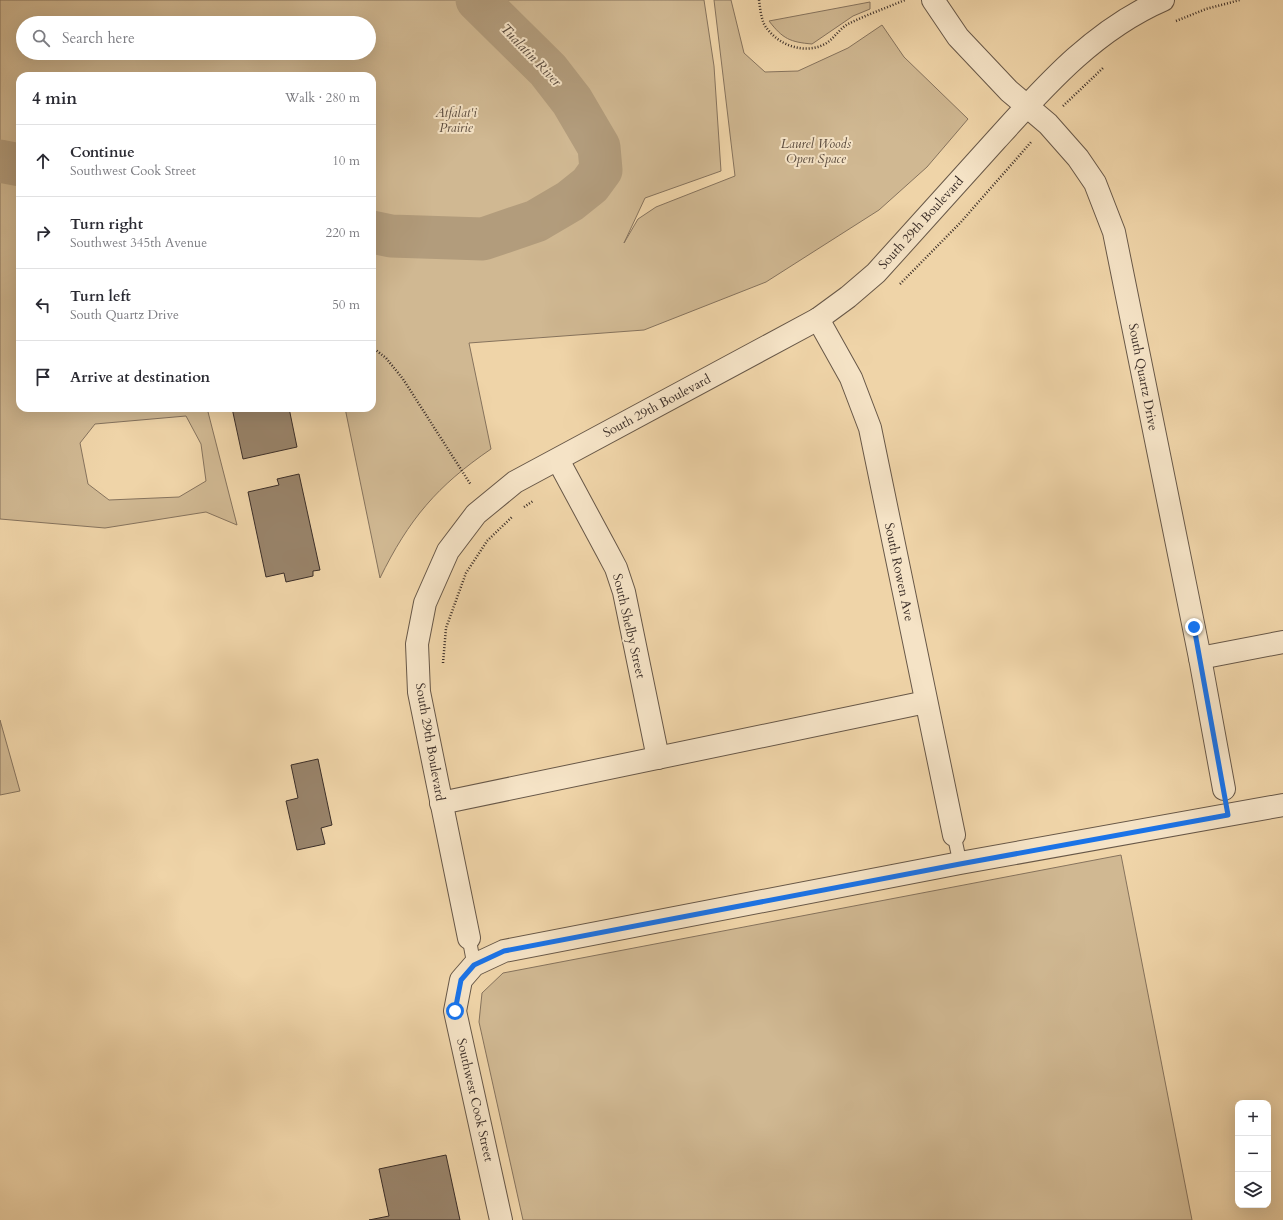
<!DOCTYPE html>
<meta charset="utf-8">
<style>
body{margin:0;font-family:Cardo,serif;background:#f7f7f7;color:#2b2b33}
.controls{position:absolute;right:12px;bottom:12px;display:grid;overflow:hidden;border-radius:8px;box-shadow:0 4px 16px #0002}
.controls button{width:36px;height:36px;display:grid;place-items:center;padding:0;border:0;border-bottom:1px solid #e1e1e2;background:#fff;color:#2b2b33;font:20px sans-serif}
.stop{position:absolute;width:12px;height:12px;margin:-9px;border:3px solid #1a73e8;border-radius:50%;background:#fff}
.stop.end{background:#1a73e8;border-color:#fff;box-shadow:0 1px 4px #0008}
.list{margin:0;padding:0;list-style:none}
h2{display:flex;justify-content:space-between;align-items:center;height:52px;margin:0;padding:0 16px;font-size:17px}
h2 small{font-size:13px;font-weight:400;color:#7c7c81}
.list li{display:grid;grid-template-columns:26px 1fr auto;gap:12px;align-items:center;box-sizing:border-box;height:72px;padding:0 16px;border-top:1px solid #e1e1e2}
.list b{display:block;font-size:15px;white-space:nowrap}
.list p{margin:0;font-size:13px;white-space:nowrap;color:#7c7c81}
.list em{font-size:13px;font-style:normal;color:#7c7c81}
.icon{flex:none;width:22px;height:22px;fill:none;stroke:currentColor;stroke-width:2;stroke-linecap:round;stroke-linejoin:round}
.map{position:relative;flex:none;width:1283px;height:1220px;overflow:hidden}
.search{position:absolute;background:#fff;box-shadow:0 4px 16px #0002;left:16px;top:16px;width:360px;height:44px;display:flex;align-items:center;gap:10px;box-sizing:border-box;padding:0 14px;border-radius:22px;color:#7c7c81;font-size:15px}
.panel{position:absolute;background:#fff;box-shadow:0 4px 16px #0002;left:16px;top:72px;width:360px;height:340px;border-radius:12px}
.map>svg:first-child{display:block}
.green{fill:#d0b892;stroke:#86735d;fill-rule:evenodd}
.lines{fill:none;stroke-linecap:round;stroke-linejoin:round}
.river{stroke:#b29c7c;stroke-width:43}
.building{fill:#99846b;stroke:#3b2e28}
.service-casing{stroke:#685848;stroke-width:15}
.minor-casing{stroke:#685848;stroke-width:24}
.path{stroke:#3b2e28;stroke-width:2.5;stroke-dasharray:1 2;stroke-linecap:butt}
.service{stroke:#f5e3c6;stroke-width:13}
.minor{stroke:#f5e3c6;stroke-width:22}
.route{stroke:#1a73e8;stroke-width:5}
.labels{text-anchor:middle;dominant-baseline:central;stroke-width:4;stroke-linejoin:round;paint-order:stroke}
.park-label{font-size:13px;font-style:italic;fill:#594a3d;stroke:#f5e3c6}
.street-label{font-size:13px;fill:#3b2e28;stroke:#f5e3c6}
.water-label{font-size:14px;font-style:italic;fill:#594a3d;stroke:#f5e3c6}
</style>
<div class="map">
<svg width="1283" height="1220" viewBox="0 0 1283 1220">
<rect width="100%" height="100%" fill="#efd4a8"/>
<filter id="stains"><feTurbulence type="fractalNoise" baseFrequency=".005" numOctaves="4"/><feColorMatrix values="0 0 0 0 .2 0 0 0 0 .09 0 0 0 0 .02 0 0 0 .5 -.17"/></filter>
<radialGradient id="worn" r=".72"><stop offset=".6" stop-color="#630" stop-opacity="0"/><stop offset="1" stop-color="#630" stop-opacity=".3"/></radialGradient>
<!-- green -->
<g class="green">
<path d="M0 0H704L714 66 721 171 645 198 624 243 638 219 656 207 735 176 714 0H731L744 53 765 72 798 71 848 48 882 25 904 57 968 119 927 167 879 210 766 282 644 330 469 343 491 449C437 486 409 519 380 578L345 408H372V76H20V408H207L237 525 206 512 105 528 0 519ZM23 23H369V53H23ZM186 416 201 444 206 481 179 497 109 500 88 484 80 443 95 424Z"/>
<path d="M870 2V9L853 16 812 44C790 42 783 39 769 21Z"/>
<path d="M0 720 20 791 0 795Z"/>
<path d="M1121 855 1192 1220H523L479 1022 482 993 503 973Z"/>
</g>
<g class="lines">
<!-- river -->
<g class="river">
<path d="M0 161 20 165"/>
<path d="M372 232 391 236 483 239 536 221 570 201 590 185 601 170 599 147 572 101 548 70 477 0"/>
</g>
</g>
<!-- building -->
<g class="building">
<path d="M232 408H289L297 447 243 459Z"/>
<path d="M299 474 320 570 313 571V576L286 582 284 573 266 577 248 492 279 485 277 479Z"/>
<path d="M318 759 332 825 321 828 325 844 297 850 286 801 298 798 291 765Z"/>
<path d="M446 1155 460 1220H369L389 1216 379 1169Z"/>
</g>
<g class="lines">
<!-- service casing -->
<g class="service-casing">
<g id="service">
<path d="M954 835 960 863"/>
<path d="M469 938 474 965"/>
</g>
</g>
<!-- minor casing -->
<g class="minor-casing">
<g id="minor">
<path d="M933 0 958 37 1009 91 1048 124 1078 158 1095 183 1114 232 1200 658 1224 789"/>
<path d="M818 319 851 378 870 428 954 835"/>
<path d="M558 460 607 551 616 568 624 592 658 758"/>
<path d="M1200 658 1283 642"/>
<path d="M441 803 926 702"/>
<path d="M469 938 419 692 417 644 425 603 448 551 476 514 515 482 818 319 848 297 876 273C916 229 956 184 996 140 1045 86 1094 30 1163 0"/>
<path d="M501 1220 455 1011 461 980 474 965 504 951 960 863 1283 805"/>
</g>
</g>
<!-- path -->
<g class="path">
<path d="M759 0C760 8 761 17 764 24 776 45 804 55 825 44 834 39 839 29 848 24 866 15 886 8 905 0"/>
<path d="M1176 21 1206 9 1240 0"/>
<path d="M1063 106 1103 68"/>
<path d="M900 284 961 222 1032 141"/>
<path d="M372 347 386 358 403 379 471 485"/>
<path d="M524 507 533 501"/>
<path d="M443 663 446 628 466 573 487 541 513 516"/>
</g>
<!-- service -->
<use href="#service" class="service"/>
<!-- minor -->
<use href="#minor" class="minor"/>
</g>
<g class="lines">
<!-- route -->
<path class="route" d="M455 1011 461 980 474 965 504 951 960 864 1228 815 1194 627"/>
</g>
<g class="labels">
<!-- park labels -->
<g class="park-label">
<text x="456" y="113">Atfalat'i<tspan x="456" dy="15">Prairie</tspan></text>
<text x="816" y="144">Laurel Woods<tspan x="816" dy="15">Open Space</tspan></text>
</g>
<!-- street labels -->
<g class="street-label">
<text transform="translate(921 223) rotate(-48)">South 29th Boulevard</text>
<text transform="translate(1143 377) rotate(79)">South Quartz Drive</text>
<text transform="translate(657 406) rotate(-28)">South 29th Boulevard</text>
<text transform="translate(899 572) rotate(78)">South Rowen Ave</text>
<text transform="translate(629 626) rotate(77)">South Shelby Street</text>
<text transform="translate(430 742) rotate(80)">South 29th Boulevard</text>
<text transform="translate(475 1100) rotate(77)">Southwest Cook Street</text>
</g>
<!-- water labels -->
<g class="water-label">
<text transform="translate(531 55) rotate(46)">Tualatin River</text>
</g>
</g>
<rect width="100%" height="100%" filter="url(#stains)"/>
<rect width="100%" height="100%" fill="url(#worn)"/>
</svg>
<div class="controls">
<button>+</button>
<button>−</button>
<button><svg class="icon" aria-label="layers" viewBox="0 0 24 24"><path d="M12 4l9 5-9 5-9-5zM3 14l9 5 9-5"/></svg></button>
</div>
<div class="stop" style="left:455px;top:1011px"></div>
<div class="stop end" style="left:1194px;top:627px"></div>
<div class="search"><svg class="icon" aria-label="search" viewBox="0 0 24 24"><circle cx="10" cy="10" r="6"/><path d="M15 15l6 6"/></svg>Search here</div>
<section class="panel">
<h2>4 min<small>Walk · 280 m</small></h2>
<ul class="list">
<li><svg class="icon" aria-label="ahead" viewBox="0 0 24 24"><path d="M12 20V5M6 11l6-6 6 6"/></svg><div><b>Continue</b><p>Southwest Cook Street</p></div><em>10 m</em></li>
<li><svg class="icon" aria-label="right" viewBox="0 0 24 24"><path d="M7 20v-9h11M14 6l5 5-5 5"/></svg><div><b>Turn right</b><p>Southwest 345th Avenue</p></div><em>220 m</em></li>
<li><svg class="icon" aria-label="left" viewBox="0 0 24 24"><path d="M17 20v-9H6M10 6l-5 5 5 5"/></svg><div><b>Turn left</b><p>South Quartz Drive</p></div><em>50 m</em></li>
<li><svg class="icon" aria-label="arrive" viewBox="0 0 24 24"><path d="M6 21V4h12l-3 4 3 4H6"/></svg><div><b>Arrive at destination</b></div></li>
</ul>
</section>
</div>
